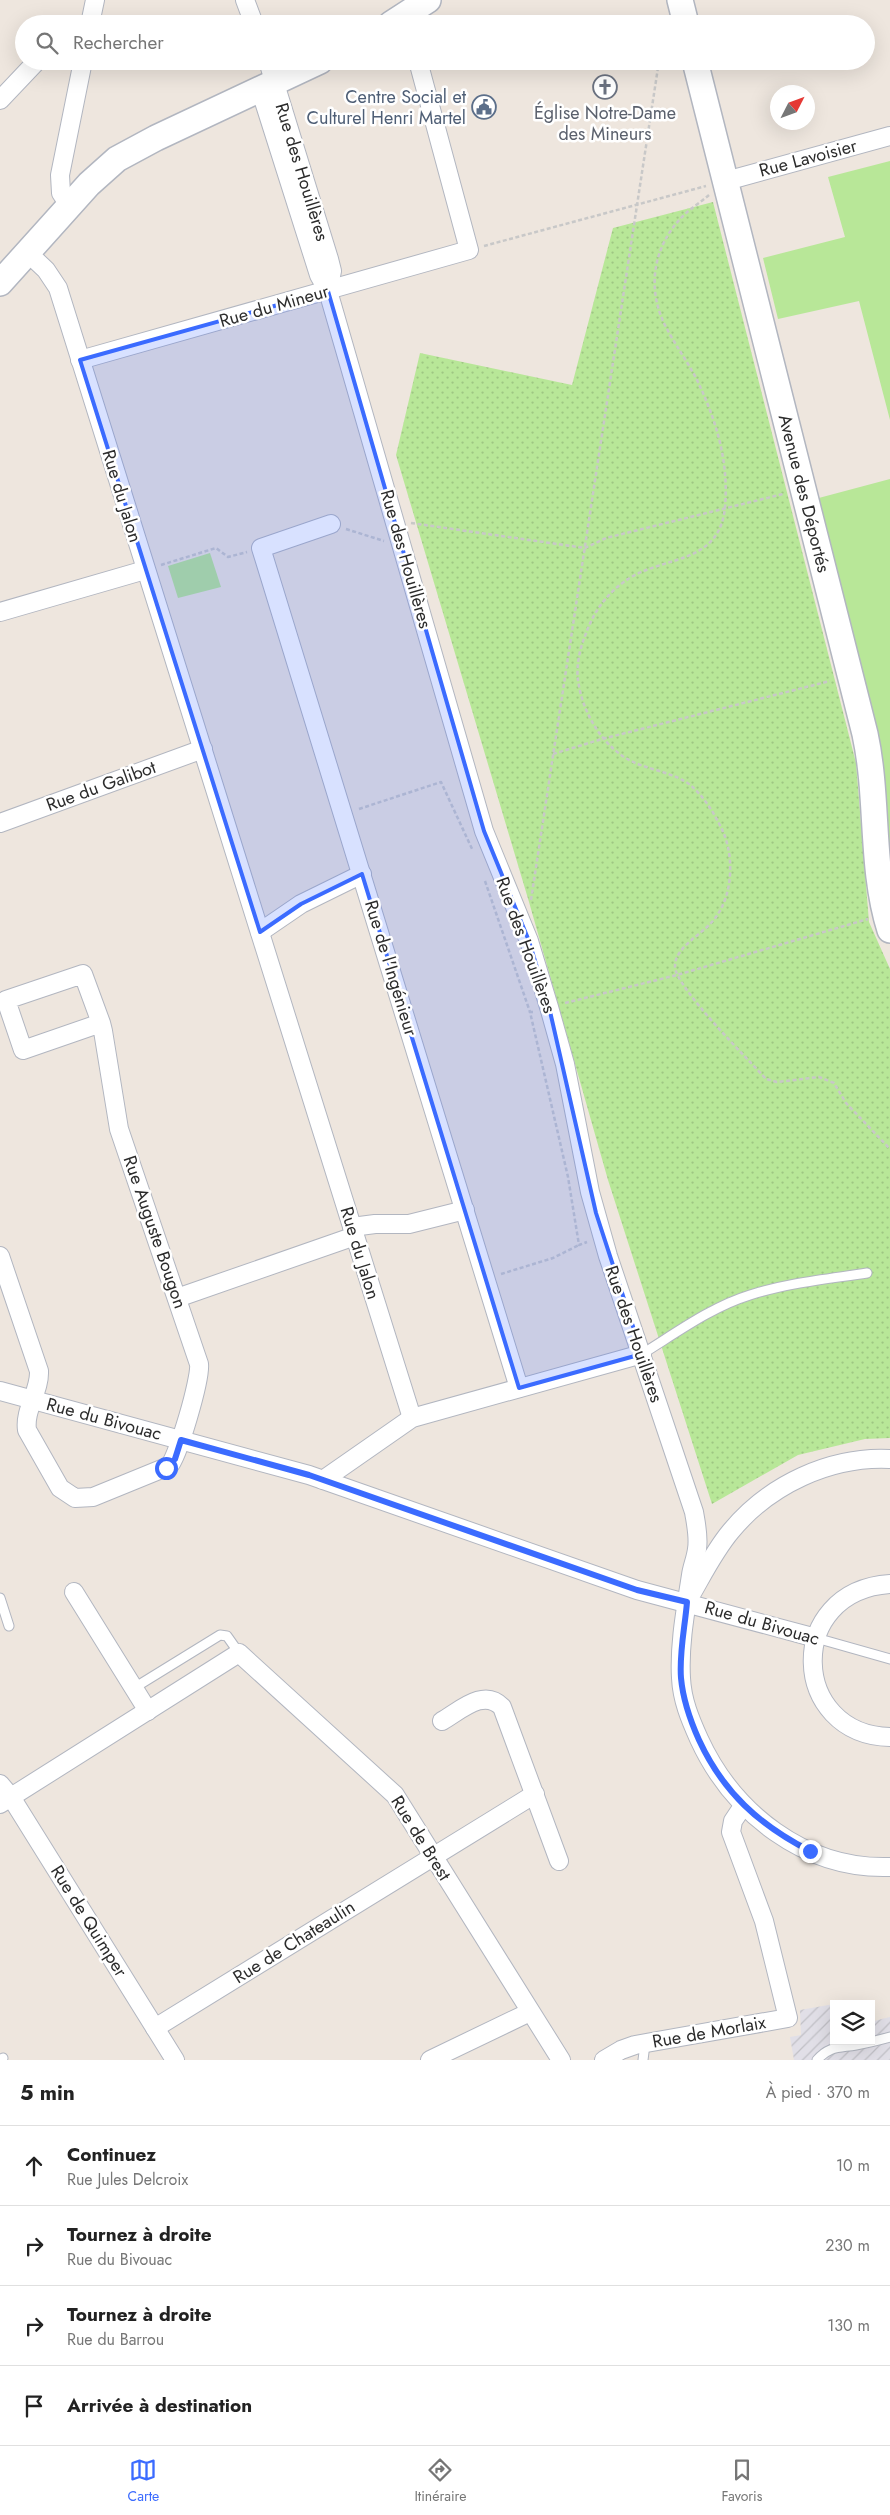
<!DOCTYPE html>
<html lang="fr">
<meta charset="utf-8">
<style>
body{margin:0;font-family:Jost,sans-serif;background:#f2f2f2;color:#222}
.controls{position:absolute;right:15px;bottom:15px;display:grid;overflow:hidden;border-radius:0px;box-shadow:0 5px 20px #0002}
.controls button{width:45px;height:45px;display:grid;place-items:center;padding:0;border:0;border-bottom:1px solid #e0e0e0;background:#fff;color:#222;font:25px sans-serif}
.compass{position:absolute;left:770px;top:85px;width:45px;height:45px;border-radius:50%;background:#fff;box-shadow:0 5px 20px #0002;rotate:48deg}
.stop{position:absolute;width:15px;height:15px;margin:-11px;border:4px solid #3b6bff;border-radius:50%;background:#fff}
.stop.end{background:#3b6bff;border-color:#fff;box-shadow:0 1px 5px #0008}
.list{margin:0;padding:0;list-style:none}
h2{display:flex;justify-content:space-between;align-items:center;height:65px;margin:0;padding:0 20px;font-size:21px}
h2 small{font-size:16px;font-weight:400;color:#767676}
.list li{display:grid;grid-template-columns:32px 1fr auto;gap:15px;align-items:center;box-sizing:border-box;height:80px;padding:0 20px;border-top:1px solid #e0e0e0}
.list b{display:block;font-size:19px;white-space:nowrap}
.list p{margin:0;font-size:16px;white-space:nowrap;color:#767676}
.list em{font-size:16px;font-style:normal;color:#767676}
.icon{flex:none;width:28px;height:28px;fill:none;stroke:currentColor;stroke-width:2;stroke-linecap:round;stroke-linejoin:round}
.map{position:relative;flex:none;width:890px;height:2060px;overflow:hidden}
.search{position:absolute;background:#fff;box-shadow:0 5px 20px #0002;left:15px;right:15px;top:15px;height:55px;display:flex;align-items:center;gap:12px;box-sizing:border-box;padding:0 18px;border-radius:28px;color:#767676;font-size:19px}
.sheet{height:385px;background:#fff}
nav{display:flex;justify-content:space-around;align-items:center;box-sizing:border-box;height:70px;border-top:1px solid #e0e0e0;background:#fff;font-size:14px;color:#767676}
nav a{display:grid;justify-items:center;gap:2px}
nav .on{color:#3b6bff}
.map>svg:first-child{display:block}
.industrial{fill:url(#industrial-furrows)}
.grass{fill:#b8e798}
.park{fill:url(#park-dots)}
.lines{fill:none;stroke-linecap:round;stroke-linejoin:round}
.lane-casing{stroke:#b2b6c0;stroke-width:11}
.street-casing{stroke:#b2b6c0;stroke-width:20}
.secondary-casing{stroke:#b2b6c0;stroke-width:28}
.path{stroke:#c8c8c8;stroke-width:2.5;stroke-dasharray:4 2.5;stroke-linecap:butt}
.lane{stroke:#fff;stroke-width:9}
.street{stroke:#fff;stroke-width:18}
.secondary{stroke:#fff;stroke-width:25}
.route{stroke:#3b6bff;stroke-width:6}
.marked{fill:#3b6bff;fill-opacity:0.2;stroke:#3b6bff;stroke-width:4;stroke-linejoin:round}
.labels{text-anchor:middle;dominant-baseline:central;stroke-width:5;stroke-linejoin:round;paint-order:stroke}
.service-label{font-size:18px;fill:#4e5e75;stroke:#fff;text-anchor:end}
.worship-label{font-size:18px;fill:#5b616d;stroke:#fff}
.street-label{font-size:18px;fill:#2c2c2c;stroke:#fff}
</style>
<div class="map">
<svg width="890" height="2060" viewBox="0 0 890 2060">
<defs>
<pattern id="industrial-furrows" width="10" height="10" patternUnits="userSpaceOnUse" patternTransform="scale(1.25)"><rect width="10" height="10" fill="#e1dfe7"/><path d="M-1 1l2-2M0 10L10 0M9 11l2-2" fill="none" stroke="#c1c0c6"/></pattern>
<pattern id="park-dots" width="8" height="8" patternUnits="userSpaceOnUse" patternTransform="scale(1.25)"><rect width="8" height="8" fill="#b8e798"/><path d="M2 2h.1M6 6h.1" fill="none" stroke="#9ec683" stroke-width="1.8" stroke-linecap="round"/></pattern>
</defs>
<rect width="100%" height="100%" fill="#eee6de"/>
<!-- industrial -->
<path class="industrial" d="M834 2004V2041H871V2011L874 2021 890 2017V2060H794L790 2037 801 2035 800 2010Z"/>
<!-- grass -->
<g class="grass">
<path d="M890 161V420L859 301 778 319 763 258 845 237 828 177Z"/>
<path d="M890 479V902L815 499Z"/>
<path d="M210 553 221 587 178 598 168 566Z"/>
</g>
<!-- park -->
<path class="park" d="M713 202 856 763 869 922 890 969V1438L865 1439 798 1455 712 1504 608 1180 529 902 396 455 420 353 572 385 613 228Z"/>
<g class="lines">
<!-- lane casing -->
<g class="lane-casing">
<g id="lane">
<path d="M642 1354C676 1333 711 1307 750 1295 787 1283 828 1279 867 1273"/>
<path d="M0 1598 9 1626"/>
<path d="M816 1638 890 1659"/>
<path d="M134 1688 220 1635 227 1636 239 1653"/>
<path d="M0 2060 3 2058"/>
<path d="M643 2060 645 2044"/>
<path d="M817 2060C829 2046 839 2048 856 2045 867 2043 879 2040 890 2037"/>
</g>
</g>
<!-- street casing -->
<g class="street-casing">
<g id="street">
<path d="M245 0 254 24"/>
<path d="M90 24 95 0"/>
<path d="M268 61 329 259 332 271 328 291"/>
<path d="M260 89 319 275 328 291 484 831 529 941 549 1007 565 1064 590 1192 608 1256 694 1512C696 1524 699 1537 697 1549 696 1558 692 1567 691 1575 686 1608 679 1644 681 1678 682 1700 690 1719 699 1739 733 1813 805 1870 890 1867"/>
<path d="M0 100 37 61"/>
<path d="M726 181 890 136"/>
<path d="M69 205 61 193 60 175 83 61"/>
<path d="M27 252 46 270 58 288 412 1418"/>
<path d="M80 360 469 250 418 61"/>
<path d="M331 524 261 548 519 1388"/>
<path d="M0 612 145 570"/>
<path d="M0 823 203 749"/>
<path d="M260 932 301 904 362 874"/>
<path d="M352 1227 375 1224H409L465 1210"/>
<path d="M0 1256 39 1371C40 1391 24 1410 27 1430L60 1488 75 1498 93 1497 169 1466C178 1457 201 1378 199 1364L119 1129 103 1031 101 1023 83 974 6 1000 23 1050 101 1023"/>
<path d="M177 1298 355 1236"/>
<path d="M0 1391 309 1475 637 1590 816 1638"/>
<path d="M323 1480 412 1418 642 1354"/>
<path d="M890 1584C784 1591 790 1735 890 1737"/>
<path d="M74 1592 148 1711"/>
<path d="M692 1593C704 1572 715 1550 731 1531 769 1485 830 1456 890 1459"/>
<path d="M442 1721C461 1710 484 1688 502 1707L559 1861"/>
<path d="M0 1784 11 1797 175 2060"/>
<path d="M0 1804 239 1653 395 1795 561 2060"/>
<path d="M155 2028 535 1794"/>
<path d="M430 2060 530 2012"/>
<path d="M604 2060 621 2050 635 2045 788 2018 764 1921 731 1832 733 1821 743 1806"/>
</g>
</g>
<!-- secondary casing -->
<g class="secondary-casing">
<g id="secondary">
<path d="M680 0 686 24"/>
<path d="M391 24 428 0"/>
<path id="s1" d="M695 61 865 734C879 799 870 867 890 930"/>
<path d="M0 283 89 184 117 159 156 138 320 61"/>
</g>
</g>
<!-- path -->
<g class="path">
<path d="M709 195C701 202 691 208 683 216 652 247 646 291 667 329 676 346 687 361 696 378 716 419 729 461 725 507 720 562 670 556 633 576 609 590 594 610 585 636 580 648 576 666 578 680 582 712 602 746 631 761 649 770 672 772 689 784 705 797 716 816 724 834 735 862 732 902 710 924 699 936 675 948 675 966 674 986 749 1060 766 1079L777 1082 819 1077 834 1083 846 1103 890 1149"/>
<path d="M484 246 706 186"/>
<path d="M411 523 585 548 606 538 783 494"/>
<path d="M346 529 384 541"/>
<path d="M161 565 216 548 228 557 247 552"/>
<path d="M553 754 602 739 830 681"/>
<path d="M359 809 441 782 473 851"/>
<path d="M485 881 530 1012"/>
<path d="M531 900 659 61"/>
<path d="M565 1003 677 975 868 919"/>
<path d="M533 1012H530L568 1177 579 1245 587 1242"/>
<path d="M501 1274 553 1258 579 1245"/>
</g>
<!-- lane -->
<use href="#lane" class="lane"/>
<!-- street -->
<use href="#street" class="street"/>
<!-- secondary -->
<use href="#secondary" class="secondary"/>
</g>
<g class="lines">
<!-- route -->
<path class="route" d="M166 1468 175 1459 181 1440 309 1475 637 1590 687 1602C685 1627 679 1653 681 1678 683 1700 690 1720 699 1740 723 1792 759 1825 810 1851"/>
</g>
<!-- marked area -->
<path class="marked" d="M328 291 484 831 529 941 549 1007 596 1213 642 1354 519 1388 362 874 301 904 260 932 80 360Z"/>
<!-- icons -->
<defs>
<g id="church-ring" transform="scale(1.25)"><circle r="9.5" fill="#fff" stroke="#6b7280" stroke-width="1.5"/><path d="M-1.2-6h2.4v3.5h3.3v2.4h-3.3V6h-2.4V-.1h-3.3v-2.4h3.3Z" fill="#6b7280"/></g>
<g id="civic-ring" transform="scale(1.25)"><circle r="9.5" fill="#fff" stroke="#5c6f8a" stroke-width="1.5"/><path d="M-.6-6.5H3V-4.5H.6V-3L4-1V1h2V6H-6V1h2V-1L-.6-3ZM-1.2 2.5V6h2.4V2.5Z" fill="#5c6f8a"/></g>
</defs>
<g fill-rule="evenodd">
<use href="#church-ring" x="605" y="87"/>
<use href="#civic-ring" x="484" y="107"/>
</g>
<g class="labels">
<!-- service labels -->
<g class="service-label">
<text x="466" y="97">Centre Social et<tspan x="466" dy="21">Culturel Henri Martel</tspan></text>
</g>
<!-- worship labels -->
<g class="worship-label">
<text x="605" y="113">Église Notre-Dame<tspan x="605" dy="21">des Mineurs</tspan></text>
</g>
<!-- street labels -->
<g class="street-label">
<text transform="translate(808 158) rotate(-15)">Rue Lavoisier</text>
<text transform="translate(302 172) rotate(73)">Rue des Houillères</text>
<text transform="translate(274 306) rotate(-16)">Rue du Mineur</text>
<text stroke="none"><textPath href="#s1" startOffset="446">Avenue des Déportés</textPath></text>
<text transform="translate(122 496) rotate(73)">Rue du Jalon</text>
<text transform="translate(406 559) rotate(74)">Rue des Houillères</text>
<text transform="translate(101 786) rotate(-20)">Rue du Galibot</text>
<text transform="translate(526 945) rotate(70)">Rue des Houillères</text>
<text transform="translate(391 968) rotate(73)">Rue de l'Ingénieur</text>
<text transform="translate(155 1232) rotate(71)">Rue Auguste Bougon</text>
<text transform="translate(360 1253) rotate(73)">Rue du Jalon</text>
<text transform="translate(634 1334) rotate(71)">Rue des Houillères</text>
<text transform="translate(104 1419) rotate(15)">Rue du Bivouac</text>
<text transform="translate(762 1623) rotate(16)">Rue du Bivouac</text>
<text transform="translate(421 1838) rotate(58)">Rue de Brest</text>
<text transform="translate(89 1921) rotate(58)">Rue de Quimper</text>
<text transform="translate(294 1942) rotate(-32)">Rue de Chateaulin</text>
<text transform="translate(709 2032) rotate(-10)">Rue de Morlaix</text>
</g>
</g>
</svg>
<div class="controls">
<button><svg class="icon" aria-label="layers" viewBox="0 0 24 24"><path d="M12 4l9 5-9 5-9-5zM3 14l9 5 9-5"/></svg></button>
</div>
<svg class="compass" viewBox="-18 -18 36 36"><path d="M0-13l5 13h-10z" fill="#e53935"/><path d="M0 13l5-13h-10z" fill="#767676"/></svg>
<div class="stop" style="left:166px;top:1468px"></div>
<div class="stop end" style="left:810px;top:1851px"></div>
<div class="search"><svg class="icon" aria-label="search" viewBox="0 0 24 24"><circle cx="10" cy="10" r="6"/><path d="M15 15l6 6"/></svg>Rechercher</div>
</div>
<section class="sheet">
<h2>5 min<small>À pied · 370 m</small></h2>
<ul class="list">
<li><svg class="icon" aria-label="ahead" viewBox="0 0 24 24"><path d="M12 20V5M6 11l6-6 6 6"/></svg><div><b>Continuez</b><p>Rue Jules Delcroix</p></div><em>10 m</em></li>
<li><svg class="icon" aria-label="right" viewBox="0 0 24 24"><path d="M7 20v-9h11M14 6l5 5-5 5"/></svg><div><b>Tournez à droite</b><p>Rue du Bivouac</p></div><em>230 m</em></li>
<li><svg class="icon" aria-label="right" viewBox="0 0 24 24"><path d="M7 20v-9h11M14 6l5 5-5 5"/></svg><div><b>Tournez à droite</b><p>Rue du Barrou</p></div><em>130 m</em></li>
<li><svg class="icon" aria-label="arrive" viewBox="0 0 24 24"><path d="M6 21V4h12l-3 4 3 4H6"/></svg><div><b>Arrivée à destination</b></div></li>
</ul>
</section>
<nav>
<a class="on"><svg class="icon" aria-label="map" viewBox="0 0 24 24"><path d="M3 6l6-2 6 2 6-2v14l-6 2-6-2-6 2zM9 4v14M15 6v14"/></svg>Carte</a>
<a><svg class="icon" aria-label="directions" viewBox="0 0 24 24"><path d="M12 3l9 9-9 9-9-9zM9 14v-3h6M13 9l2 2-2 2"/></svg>Itinéraire</a>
<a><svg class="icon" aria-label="saved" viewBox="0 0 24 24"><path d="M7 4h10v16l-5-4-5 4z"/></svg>Favoris</a>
</nav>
